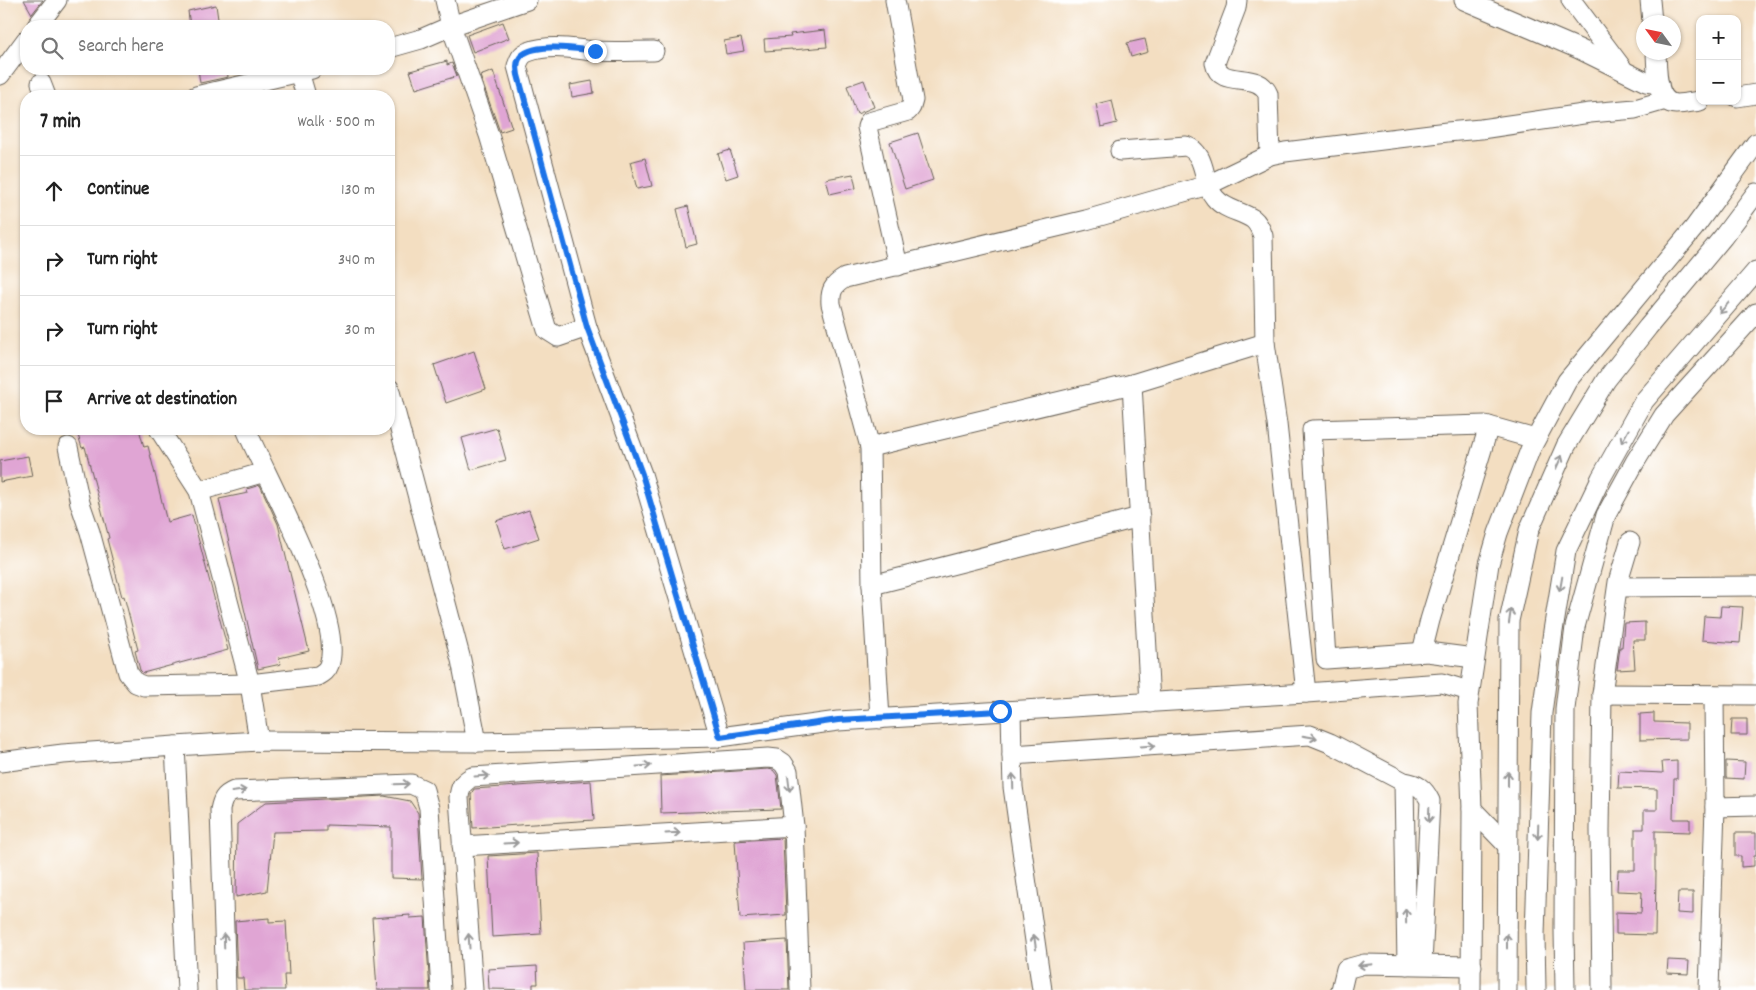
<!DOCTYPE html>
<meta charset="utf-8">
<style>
body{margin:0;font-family:Dekko,sans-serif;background:#f2f2f2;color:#222}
.controls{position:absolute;right:15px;top:15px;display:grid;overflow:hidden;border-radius:10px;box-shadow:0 1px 4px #0004}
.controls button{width:45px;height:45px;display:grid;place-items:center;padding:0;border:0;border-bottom:1px solid #e0e0e0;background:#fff;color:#222;font:25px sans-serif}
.compass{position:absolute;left:1636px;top:15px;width:45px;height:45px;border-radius:50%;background:#fff;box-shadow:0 1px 4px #0004;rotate:303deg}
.stop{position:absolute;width:15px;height:15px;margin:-11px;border:4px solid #1a73e8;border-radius:50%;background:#fff}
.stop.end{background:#1a73e8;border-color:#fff;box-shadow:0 1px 5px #0008}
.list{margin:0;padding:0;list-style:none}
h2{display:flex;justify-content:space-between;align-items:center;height:65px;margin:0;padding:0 20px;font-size:21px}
h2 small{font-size:16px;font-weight:400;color:#767676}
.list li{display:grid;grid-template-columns:32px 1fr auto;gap:15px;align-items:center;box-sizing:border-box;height:70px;padding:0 20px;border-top:1px solid #e0e0e0}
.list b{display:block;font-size:19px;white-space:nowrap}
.list em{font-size:16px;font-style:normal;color:#767676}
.icon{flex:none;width:28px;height:28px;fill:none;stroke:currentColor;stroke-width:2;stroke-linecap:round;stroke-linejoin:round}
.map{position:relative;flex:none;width:1756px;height:990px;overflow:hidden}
.search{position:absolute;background:#fff;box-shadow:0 1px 4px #0004;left:20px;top:20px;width:375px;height:55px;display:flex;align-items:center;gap:12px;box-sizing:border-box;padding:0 18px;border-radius:20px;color:#767676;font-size:19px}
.panel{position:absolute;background:#fff;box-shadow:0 1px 4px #0004;left:20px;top:90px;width:375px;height:345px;border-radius:20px}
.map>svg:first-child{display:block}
.building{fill:#e0a5d4}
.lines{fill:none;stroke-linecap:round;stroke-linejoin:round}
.minor-casing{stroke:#676056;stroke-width:21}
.minor{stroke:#fff;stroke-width:19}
.oneway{stroke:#999}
.route{stroke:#1a73e8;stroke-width:6}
</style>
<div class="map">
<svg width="1756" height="990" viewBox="0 0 1756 990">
<rect width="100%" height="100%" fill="#fff"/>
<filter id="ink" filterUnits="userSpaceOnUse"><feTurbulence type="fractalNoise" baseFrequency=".02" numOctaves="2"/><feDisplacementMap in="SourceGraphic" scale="10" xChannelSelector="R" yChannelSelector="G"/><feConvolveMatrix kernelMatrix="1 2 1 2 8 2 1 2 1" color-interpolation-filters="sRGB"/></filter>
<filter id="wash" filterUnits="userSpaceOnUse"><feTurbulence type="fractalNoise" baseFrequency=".0096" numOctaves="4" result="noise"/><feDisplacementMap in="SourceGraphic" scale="20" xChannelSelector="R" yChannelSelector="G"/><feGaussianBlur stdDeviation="1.12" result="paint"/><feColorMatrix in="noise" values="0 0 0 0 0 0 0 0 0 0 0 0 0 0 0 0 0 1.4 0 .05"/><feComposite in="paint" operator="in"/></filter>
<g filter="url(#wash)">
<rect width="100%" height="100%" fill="#f3dec1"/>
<g id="blocks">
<!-- building -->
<g class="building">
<path d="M24 0H43L32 14Z"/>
<path d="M216 5 219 26H190L188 11Z"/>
<path d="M503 22 509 38 473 52 467 35Z"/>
<path d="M825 30 827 47 792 50V49L765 51 764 39 791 37 790 34Z"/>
<path d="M741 38 744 51 726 54 724 41Z"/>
<path d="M1145 39 1148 52 1131 57 1127 43Z"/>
<path d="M447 61V65L452 63 457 76 416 89 410 71Z"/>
<path d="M198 69H227L228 77 200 83Z"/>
<path d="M493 71 512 128 500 132 480 76Z"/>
<path d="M864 80 874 107 857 114 847 86Z"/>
<path d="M592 81 594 93 572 97 570 85Z"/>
<path d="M1112 100 1117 123 1101 127 1096 104Z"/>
<path d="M918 133 933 180 905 189 890 142Z"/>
<path d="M730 150 738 175 726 179 718 154Z"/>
<path d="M645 158 652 186 637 189 630 162Z"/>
<path d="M853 174 856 188 830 194 826 179Z"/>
<path d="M688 206 697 244 686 247 677 209Z"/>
<path d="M474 351 486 389 446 403 434 365Z"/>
<path d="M497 428 506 460 471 470 462 438Z"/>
<path d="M79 429H139L144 447 148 446 167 522 192 515 228 650 143 673 140 670 135 651 138 650 124 596 122 597 116 574 107 539 109 538 85 447 82 448 78 435H81Z"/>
<path d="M28 456 32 476 0 482V461Z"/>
<path d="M260 485 278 524 309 651 279 658 281 664 258 669 219 499 248 493 247 489Z"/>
<path d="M529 510 539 538 505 549 496 521Z"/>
<path d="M1721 606 1743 607 1740 643 1702 640 1704 616 1720 617Z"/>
<path d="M1645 622V640H1633L1635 669 1617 670 1620 647H1622L1624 623Z"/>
<path d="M1654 713V722L1687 723V739L1640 740V714Z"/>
<path d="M1732 719H1747V735H1731Z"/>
<path d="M1677 761V779H1674L1673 819H1690V832L1655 831V871H1656L1655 935 1616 934V912L1641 913 1642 892 1617 891 1618 870H1635V829H1644V810H1657V789L1618 788 1619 771 1663 773 1662 762Z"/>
<path d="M1726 761 1745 762 1744 779 1726 778Z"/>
<path d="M768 769 773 770 777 775 781 809 661 813 660 776Z"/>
<path d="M591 781 594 820 473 828 471 794 474 789Z"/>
<path d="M384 796 410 801 418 813 422 879 391 878V827L326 825V831L273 832 267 891 236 897 237 824 266 802Z"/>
<path d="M1735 833H1756V856H1754V866L1741 867V856H1735Z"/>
<path d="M783 838 786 915 740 918 735 841Z"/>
<path d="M537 853 541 934 492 937 488 856Z"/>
<path d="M1678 892H1693V914L1677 913Z"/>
<path d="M410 915V918L425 917 430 990H377L372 918Z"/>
<path d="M269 918V922L286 921 289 975H284L285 990H244L243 978H237L235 921Z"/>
<path d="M787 940 789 990H746L743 943Z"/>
<path d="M1668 960 1689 961 1688 974 1667 973Z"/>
<path d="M537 966 538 984H533V990L489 989 488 969Z"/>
</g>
</g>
</g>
<g filter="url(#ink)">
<use href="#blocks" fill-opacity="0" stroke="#676056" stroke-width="1"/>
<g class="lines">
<!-- minor casing -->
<g class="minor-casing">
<g id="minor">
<path d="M445 0 451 26 489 135 547 330 558 337 587 327"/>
<path d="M895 0 913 100 911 107 908 111 869 122 867 127 898 266"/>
<path d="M1237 0 1236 8 1215 63C1220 90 1257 69 1268 94L1270 155"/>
<path d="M1464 0 1579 49 1646 82 1659 84"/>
<path d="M1571 0 1622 68"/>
<path d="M1650 0 1652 22"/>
<path d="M37 26 57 0"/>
<path d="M389 48 421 39 451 26 527 0"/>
<path d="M654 51C635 51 615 52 595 51 573 49 550 44 528 52 521 54 519 60 517 66L587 327 642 474 720 737 838 721 1306 693 1442 683 1469 691"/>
<path d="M1656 52C1657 68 1655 103 1676 104 1684 104 1692 102 1700 101"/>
<path d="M299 72 306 96"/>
<path d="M0 75 26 40"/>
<path d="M41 83 46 96"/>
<path d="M196 96 312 69"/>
<path d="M1737 97 1756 94"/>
<path d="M1120 151 1186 146C1208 154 1201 182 1215 198 1225 210 1241 211 1253 219 1258 223 1261 230 1263 236L1265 343 1277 424 1306 693"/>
<path d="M1132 384 1150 703"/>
<path d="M159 429 199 491 250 684 259 741"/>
<path d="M68 447 80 503 90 532 128 673 136 683 144 686 250 684 318 676C323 673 327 671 329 665 346 620 266 477 246 429"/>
<path d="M870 447 1132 384 1265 343"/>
<path d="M199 491 265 472"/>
<path d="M872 585 1140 517"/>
<path d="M1618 587 1756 586"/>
<path d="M1422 652 1430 620 1489 426"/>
<path d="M1474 658 1427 652 1326 659 1312 430 1485 425 1535 439"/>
<path d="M1602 694 1756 695"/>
<path d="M1011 711 1012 755"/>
<path d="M880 719 872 585 870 447 831 304C830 291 833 285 845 278L1086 220 1208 185 1270 155 1285 152 1447 132 1481 129 1590 113 1635 109 1666 100"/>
<path d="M477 742 720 737"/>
<path d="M175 746 259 741 477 742 461 660 389 388"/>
<path d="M0 762 63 754 175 746 187 990"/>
<path d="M1404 782 1407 965"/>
<path d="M1715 807 1756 806"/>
<path d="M1472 809 1507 845"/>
<path d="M462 846 794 826"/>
<path d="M226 990 220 810C222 800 224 795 234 791L411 784 424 790 429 808 441 990"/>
<path d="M473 990 459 798C460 787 462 783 472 777L768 758 777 759 783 763 788 771 794 826 800 990"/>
<path d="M1042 990 1013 787 1012 755 1310 735 1330 743 1404 782C1417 784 1424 788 1430 801L1422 964"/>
<path d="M1341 990 1346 969 1364 964 1472 966"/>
<path d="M1471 990 1472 809 1468 704 1489 564 1498 533 1530 450 1567 381 1694 228 1756 143"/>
<path d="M1507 990 1509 621 1529 530 1566 446 1606 380 1648 327 1723 237 1756 193"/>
<path d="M1536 990 1535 935 1542 713 1553 631 1566 551 1601 478 1644 401 1756 271"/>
<path d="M1565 990 1564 930 1565 709 1575 627 1606 515 1635 462 1664 415 1756 313"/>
<path d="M1602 990 1600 830 1602 694 1618 582 1630 542"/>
<path d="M1709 990 1715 807 1714 695"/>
</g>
</g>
<!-- minor -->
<use href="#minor" class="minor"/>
</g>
<!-- one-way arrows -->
<defs><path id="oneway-shaft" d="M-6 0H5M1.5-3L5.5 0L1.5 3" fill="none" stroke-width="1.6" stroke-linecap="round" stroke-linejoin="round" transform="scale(1.25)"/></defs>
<g class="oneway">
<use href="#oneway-shaft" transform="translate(1724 308) rotate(131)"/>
<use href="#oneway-shaft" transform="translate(1625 436) rotate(119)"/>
<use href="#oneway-shaft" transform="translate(1559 462) rotate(-66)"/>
<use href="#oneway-shaft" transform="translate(1561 584) rotate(100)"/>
<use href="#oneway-shaft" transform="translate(1510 616) rotate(-82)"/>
<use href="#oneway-shaft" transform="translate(1310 737) rotate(9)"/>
<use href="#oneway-shaft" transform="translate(1148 746) rotate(-4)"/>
<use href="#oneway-shaft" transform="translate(644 766) rotate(-4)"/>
<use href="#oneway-shaft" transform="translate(482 776) rotate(-4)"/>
<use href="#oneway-shaft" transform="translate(1508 779) rotate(-90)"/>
<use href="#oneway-shaft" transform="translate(1013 781) rotate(-92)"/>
<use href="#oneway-shaft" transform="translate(402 784) rotate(-2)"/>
<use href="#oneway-shaft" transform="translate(789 784) rotate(83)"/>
<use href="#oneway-shaft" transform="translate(239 791) rotate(-7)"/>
<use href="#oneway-shaft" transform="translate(1429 815) rotate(92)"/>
<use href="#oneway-shaft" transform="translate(1538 832) rotate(92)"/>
<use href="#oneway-shaft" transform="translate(673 833) rotate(-3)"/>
<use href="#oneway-shaft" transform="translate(511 843) rotate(-3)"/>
<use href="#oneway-shaft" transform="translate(1406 916) rotate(-91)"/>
<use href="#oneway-shaft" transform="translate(224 941) rotate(-92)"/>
<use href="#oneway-shaft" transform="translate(469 941) rotate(-94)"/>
<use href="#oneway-shaft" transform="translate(1507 941) rotate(-90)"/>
<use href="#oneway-shaft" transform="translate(1035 942) rotate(-98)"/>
<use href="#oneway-shaft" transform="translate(1365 965) rotate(174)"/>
</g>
</g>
<g class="lines" filter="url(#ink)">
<!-- route -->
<path class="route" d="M595 51C578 49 529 41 519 59 516 64 517 69 518 75L587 327 642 474 720 737 838 720 1000 711"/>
</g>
</svg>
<div class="controls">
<button>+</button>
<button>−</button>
</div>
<svg class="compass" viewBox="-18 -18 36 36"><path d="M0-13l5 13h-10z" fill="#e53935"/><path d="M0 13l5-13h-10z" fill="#767676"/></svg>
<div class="stop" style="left:1000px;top:711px"></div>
<div class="stop end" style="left:595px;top:51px"></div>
<div class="search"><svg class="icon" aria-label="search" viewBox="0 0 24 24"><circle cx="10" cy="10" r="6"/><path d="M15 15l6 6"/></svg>Search here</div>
<section class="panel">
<h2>7 min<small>Walk · 500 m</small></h2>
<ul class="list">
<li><svg class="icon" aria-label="ahead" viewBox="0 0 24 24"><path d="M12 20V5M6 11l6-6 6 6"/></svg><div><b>Continue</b></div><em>130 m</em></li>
<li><svg class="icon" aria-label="right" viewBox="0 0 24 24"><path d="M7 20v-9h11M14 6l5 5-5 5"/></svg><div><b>Turn right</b></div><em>340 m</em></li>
<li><svg class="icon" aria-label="right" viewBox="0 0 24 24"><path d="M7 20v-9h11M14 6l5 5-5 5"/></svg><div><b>Turn right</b></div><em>30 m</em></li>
<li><svg class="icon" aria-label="arrive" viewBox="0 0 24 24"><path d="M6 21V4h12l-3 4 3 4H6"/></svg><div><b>Arrive at destination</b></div></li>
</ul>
</section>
</div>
